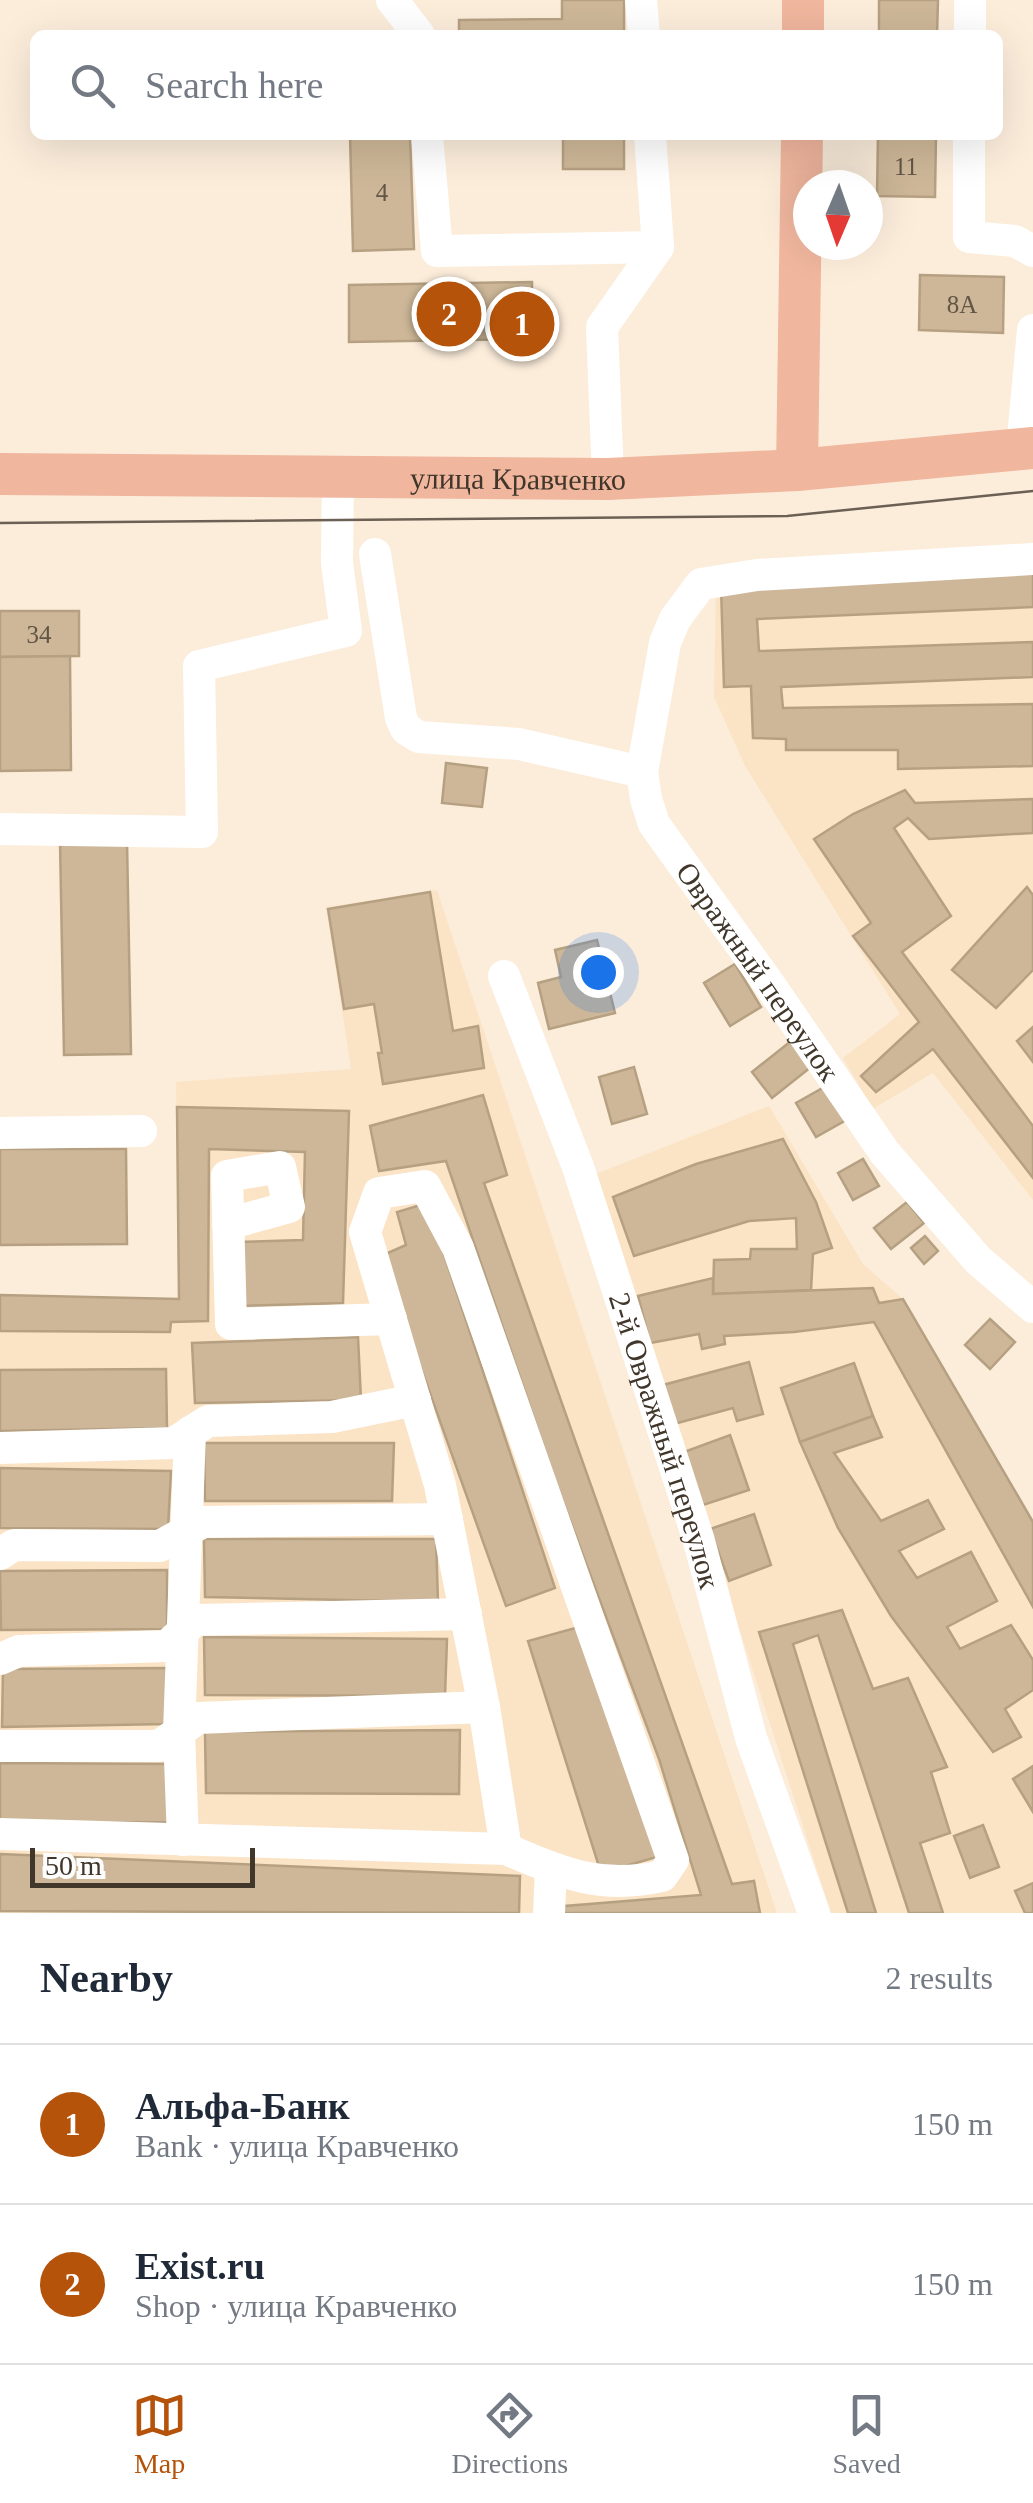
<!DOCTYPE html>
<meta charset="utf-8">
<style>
body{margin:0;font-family:"Times New Roman",serif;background:#f6f6f7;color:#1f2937}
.compass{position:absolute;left:793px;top:170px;width:90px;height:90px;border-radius:50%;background:#fff;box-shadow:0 10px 40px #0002;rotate:182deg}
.scale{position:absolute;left:30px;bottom:25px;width:225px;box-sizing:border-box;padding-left:10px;border:5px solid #40362a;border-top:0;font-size:28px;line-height:35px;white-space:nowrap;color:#40362a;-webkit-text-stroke:8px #fdfdfd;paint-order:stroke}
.you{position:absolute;left:598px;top:972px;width:35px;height:35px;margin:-25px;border:8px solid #fff;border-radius:50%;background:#1a73e8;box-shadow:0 0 0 15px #1a73e833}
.badge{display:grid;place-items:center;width:65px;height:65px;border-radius:50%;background:#b45309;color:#fff;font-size:32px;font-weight:700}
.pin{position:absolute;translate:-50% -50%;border:5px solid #fff;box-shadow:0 2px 10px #0006}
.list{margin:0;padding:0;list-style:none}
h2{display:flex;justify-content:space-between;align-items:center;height:130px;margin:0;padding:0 40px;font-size:42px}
h2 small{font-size:32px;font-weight:400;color:#747a83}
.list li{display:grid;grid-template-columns:65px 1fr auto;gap:30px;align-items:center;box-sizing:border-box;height:160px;padding:0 40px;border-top:2px solid #e0e1e3}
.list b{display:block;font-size:38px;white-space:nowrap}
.list p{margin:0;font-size:32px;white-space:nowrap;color:#747a83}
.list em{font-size:32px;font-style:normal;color:#747a83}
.icon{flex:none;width:55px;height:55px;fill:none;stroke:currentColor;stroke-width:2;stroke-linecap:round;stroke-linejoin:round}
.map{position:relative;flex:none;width:1033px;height:1913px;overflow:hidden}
.search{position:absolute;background:#fff;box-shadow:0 10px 40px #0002;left:30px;right:30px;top:30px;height:110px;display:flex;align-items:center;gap:25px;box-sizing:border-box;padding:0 35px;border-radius:15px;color:#747a83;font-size:38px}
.sheet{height:450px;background:#fff}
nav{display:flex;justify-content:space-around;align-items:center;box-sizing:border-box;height:140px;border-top:2px solid #e0e1e3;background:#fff;font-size:28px;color:#747a83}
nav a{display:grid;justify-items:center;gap:5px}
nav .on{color:#b45309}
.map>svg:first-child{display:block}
.built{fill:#fbe3c6}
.building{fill:#cdb798;stroke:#b6a082;stroke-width:2.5}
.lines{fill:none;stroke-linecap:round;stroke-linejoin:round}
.minor{stroke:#fff;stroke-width:32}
.major{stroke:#f0b69e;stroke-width:42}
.tram{stroke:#6b6053;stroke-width:2.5}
.labels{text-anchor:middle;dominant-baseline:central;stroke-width:9;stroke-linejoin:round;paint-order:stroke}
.number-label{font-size:25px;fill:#635646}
.street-label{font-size:30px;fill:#40362a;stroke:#fdfdfd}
</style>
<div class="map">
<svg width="1033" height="1913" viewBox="0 0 1033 1913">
<rect width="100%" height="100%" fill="#fceddb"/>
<!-- built -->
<g class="built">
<path d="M1033 570V1200L933 1073 873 1109 843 1058 900 1014 745 766 714 697 716 587Z"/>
<path d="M437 890 777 1913H0V1295L179 1299 176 1082 351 1069 326 907Z"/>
<path d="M769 1106 863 1264 903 1299 1033 1522V1913H831L593 1175Z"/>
</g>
<!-- building -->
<g class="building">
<path d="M562 0H624V35H459V20L562 19Z"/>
<path d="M879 0H938L937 35H879Z"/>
<path d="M350 135H410L414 249 353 251Z"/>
<rect x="563" y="135" width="61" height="34"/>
<path d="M878 135H936L935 197 877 196Z"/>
<path d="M920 275 1004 277 1003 333 919 330Z"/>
<path d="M532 282V339L349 342V285Z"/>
<path d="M1033 571V607L757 619 759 651 1033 642V677L781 687 783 708 1033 704V766L898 769V750H786V739L753 738 751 686 724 687 721 586Z"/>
<path d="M0 611H79V656L0 657Z"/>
<path d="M70 656 71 770 0 771V657Z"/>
<path d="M446 763 487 768 482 807 442 803Z"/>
<path d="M905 790 915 803 1033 799V833L929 839 908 818 894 828 951 916 902 952 1033 1126V1178L933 1049 876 1092 861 1076 919 1022 853 936 871 923 814 839 853 814Z"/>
<path d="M127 841 131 1054 64 1055 60 842Z"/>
<path d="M1027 887 1033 895V970L996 1008 952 970Z"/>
<path d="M430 892 453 1031 478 1026 484 1068 383 1084 378 1053H382L374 1004 344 1009 328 909Z"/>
<path d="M597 940 615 1013 549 1029 538 983 561 977 555 950Z"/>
<path d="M735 964 761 1007 730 1026 704 983Z"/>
<path d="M1033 1027V1062L1017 1041Z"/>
<path d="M791 1041 811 1067 772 1098 752 1072Z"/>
<path d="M634 1067 647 1114 612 1124 599 1077Z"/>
<path d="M828 1085 848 1119 816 1137 796 1103Z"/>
<path d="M483 1095 507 1175 484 1183 732 1884 754 1881 760 1913H554L553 1907 701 1895 659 1759 555 1480 446 1161 379 1171 370 1126Z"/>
<path d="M177 1107 349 1111 343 1303 236 1306 235 1242 303 1240 305 1152 209 1149 208 1321 171 1322 170 1332 0 1331V1295L179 1299Z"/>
<path d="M783 1139 816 1202 832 1248 813 1254 811 1290 713 1294 714 1260 750 1259 751 1249H797L796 1218 749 1221 634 1256 613 1197 696 1164Z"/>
<path d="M0 1149H126L127 1244 0 1245Z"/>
<path d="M863 1159 879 1186 853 1200 838 1173Z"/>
<path d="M907 1202 924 1223 891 1249 874 1228Z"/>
<path d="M427 1203 555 1588 506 1606 381 1256 406 1245 397 1212Z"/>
<path d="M925 1236 938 1251 924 1264 911 1248Z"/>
<path d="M713 1278V1294L873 1288 879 1303 903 1299 1033 1522V1607L874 1322 794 1332 724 1336 725 1344 702 1349 699 1334 650 1343 638 1296Z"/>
<path d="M990 1319 1015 1342 990 1369 965 1345Z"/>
<path d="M358 1337 361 1400 195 1403 192 1343Z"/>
<path d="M749 1362 763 1414 737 1421 733 1408 674 1424 663 1385Z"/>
<path d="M854 1363 873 1416 800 1442 781 1388Z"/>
<path d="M166 1369 167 1428 0 1431V1370Z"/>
<path d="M873 1416 882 1437 834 1453 881 1521 928 1500 944 1529 899 1551 917 1578 971 1552 997 1601 947 1627 960 1649 1011 1625 1033 1660V1690L1005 1709 1021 1737 993 1752 891 1616 838 1528 800 1442Z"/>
<path d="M730 1435 749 1490 703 1505 684 1452Z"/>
<path d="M204 1443H394L392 1501H205Z"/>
<path d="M0 1468 171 1471 168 1529 0 1528Z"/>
<path d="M754 1514 771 1565 729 1581 710 1529Z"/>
<path d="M204 1539H436L438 1602 205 1597Z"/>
<path d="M167 1570V1629L1 1630 0 1571Z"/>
<path d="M842 1610 873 1689 908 1678 947 1767 931 1772 950 1833 920 1843 943 1913H909L818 1635 793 1644 876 1913H848L759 1632Z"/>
<path d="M579 1627 657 1857 601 1873 528 1641Z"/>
<path d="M204 1637 447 1639 445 1696 205 1695Z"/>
<path d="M167 1668 168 1724 2 1727 3 1669Z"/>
<path d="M460 1730 459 1794 206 1793 205 1732Z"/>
<path d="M0 1763 172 1764 174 1822 0 1823Z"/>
<path d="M1033 1766V1812L1013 1779Z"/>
<path d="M983 1825 999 1867 970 1878 954 1836Z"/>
<path d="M0 1854 520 1876 519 1913 0 1911Z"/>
<path d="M1033 1883V1913H1025L1015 1891Z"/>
</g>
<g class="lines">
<!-- minor -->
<g class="minor">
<path d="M392 0 419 35"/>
<path d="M641 0 644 35"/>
<path d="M970 35V0"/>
<path d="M427 135 437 251 658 247"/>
<path d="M969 135V237L1015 241 1033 251"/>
<path d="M1022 449 1033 330"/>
<path d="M608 479 602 327 658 247 650 135"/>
<path d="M375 554 401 718 406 729 419 737 519 744 642 772"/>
<path id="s1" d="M1033 559 757 575 701 584 675 619 665 643 642 772 646 799 654 824 767 981 885 1153 978 1260 1033 1307"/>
<path d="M0 829 202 832 199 666 346 631 337 563 338 476"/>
<path id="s2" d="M504 976 578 1167 699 1541 751 1738 814 1913"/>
<path d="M0 1133 141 1131"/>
<path d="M228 1224 289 1207 280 1167 227 1176 231 1324 391 1319"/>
<path d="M0 1448 174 1443 208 1421 332 1417 415 1400"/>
<path d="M0 1554 14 1545 160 1546 203 1522 447 1519"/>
<path d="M0 1659 19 1651 167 1646 195 1620 466 1614"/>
<path d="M0 1746H159L198 1718 484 1707"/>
<path d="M0 1834 506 1849C563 1873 600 1890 662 1876L673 1860 458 1248 425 1186 379 1193 365 1232 440 1485 484 1707 506 1849"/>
<path d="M183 1840 179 1732 190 1432"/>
<path d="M549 1913 551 1868"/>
</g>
<!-- major -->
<g class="major">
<path d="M803 35V0"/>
<path d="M797 470 802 135"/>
<path id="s3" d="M0 474 608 479 797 470 1033 448"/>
</g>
<!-- tram -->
<path class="tram" d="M0 523 787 516 1033 491"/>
</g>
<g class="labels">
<!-- number labels -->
<g class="number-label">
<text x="906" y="166">11</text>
<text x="382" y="192">4</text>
<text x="962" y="304">8А</text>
<text x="39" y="634">34</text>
</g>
<!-- street labels -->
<g class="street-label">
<text stroke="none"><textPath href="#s3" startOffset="518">улица Кравченко</textPath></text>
<text stroke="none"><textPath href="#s1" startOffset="768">Овражный переулок</textPath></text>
<text stroke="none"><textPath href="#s2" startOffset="492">2-й Овражный переулок</textPath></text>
</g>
</g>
</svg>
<svg class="compass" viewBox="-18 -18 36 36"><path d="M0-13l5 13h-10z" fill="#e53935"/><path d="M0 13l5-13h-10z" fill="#747a83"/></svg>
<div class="scale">50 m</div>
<div class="you"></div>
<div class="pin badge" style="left:522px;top:324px">1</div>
<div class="pin badge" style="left:449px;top:314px">2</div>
<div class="search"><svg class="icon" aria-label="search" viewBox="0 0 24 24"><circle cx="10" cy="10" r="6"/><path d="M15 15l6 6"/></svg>Search here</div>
</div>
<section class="sheet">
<h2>Nearby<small>2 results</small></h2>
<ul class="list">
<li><span class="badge">1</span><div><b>Альфа-Банк</b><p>Bank · улица Кравченко</p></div><em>150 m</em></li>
<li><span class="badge">2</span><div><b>Exist.ru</b><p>Shop · улица Кравченко</p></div><em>150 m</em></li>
</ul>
</section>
<nav>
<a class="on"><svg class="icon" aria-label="map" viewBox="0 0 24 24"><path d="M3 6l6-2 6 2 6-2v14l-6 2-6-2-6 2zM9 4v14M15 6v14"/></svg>Map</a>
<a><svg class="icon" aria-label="directions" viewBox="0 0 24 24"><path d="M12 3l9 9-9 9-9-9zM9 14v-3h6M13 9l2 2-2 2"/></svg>Directions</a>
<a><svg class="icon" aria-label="saved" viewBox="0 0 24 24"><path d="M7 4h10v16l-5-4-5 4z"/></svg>Saved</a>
</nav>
